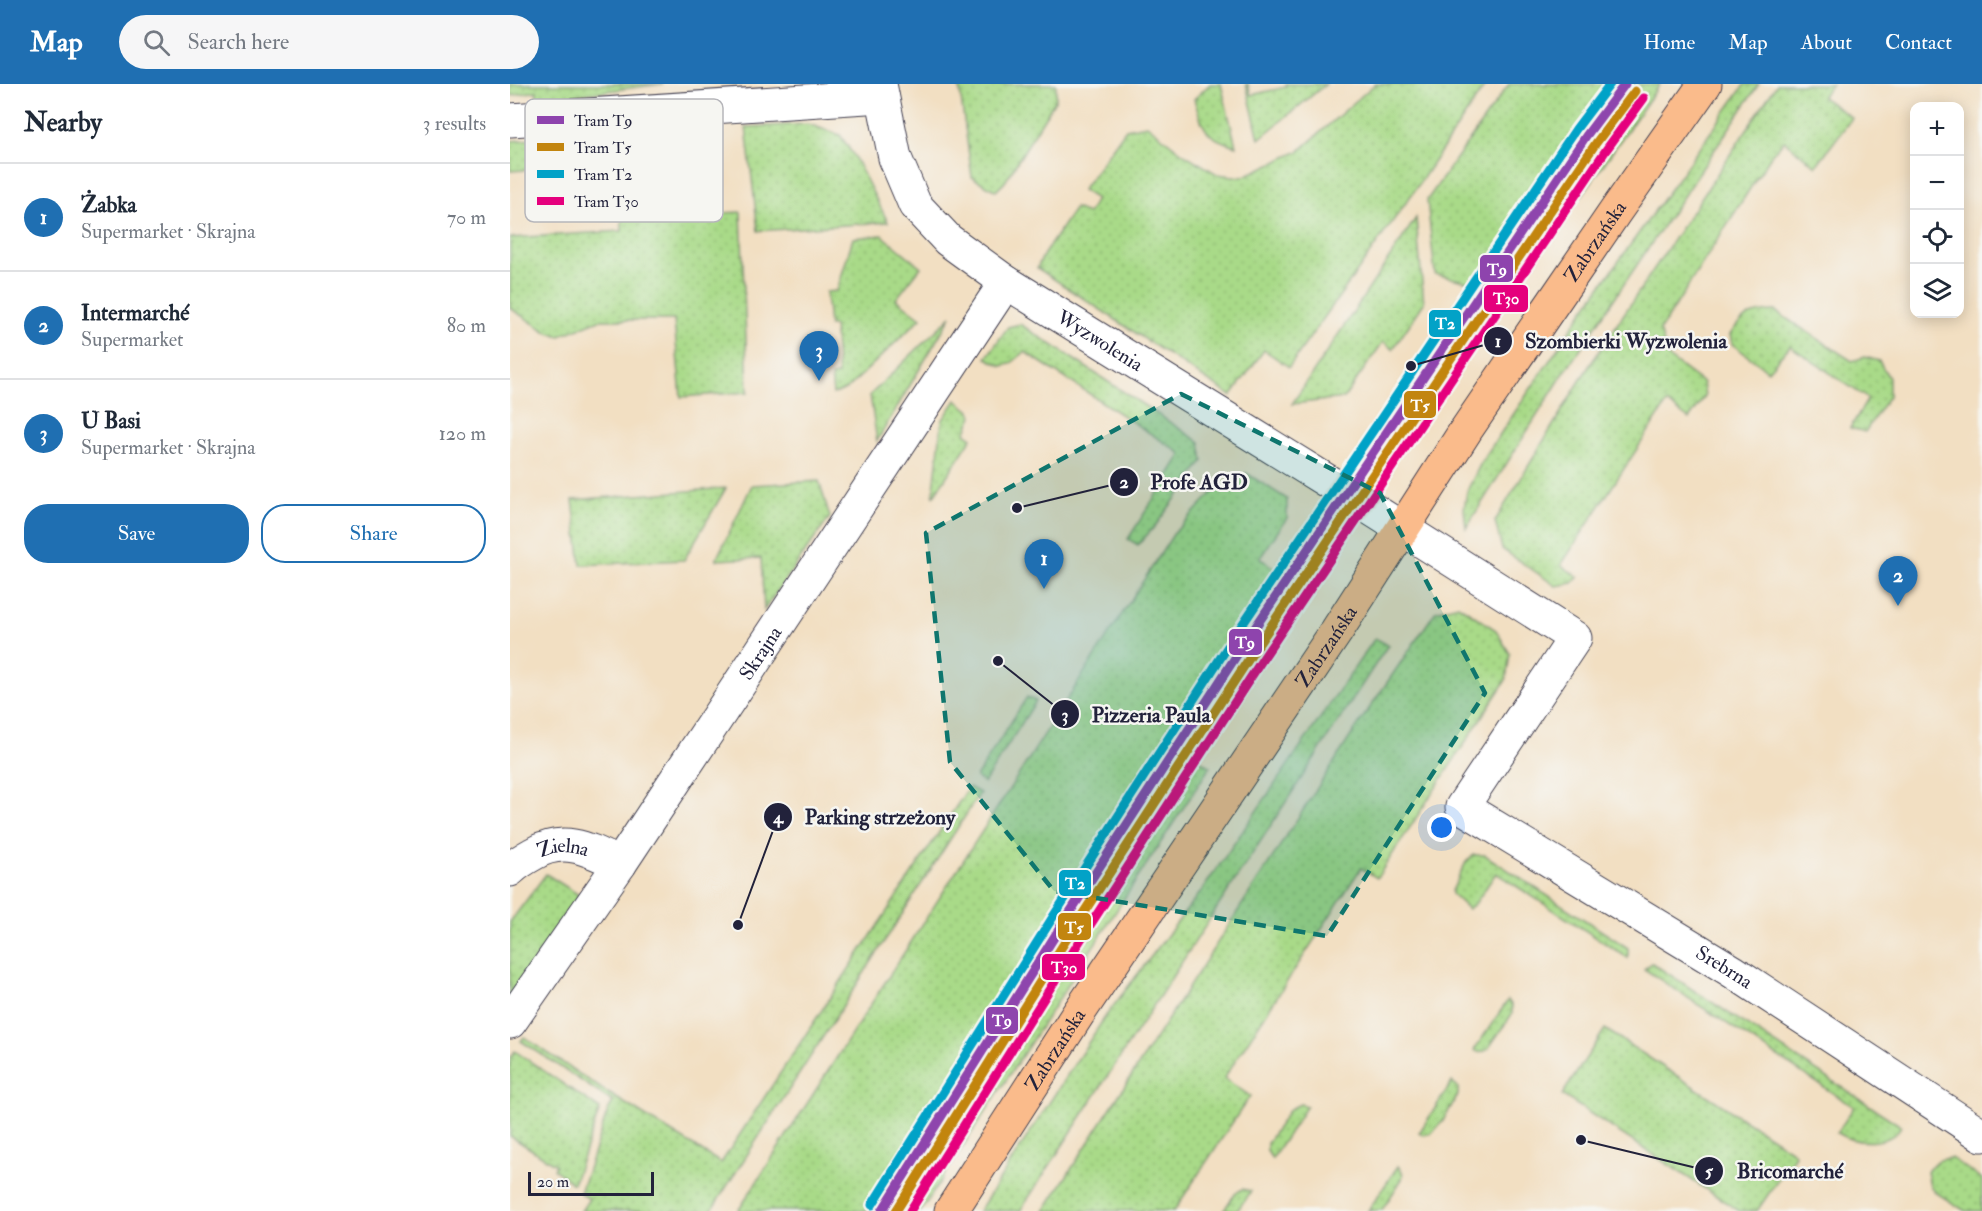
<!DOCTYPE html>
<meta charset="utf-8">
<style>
body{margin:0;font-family:"IM FELL Double Pica",serif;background:#f6f6f7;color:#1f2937}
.controls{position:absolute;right:18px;top:18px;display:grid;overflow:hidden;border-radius:12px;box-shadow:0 3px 15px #0003}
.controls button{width:54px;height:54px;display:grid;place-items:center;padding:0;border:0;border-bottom:2px solid #e0e1e3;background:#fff;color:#1f2937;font:30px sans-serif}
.scale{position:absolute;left:18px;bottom:15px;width:126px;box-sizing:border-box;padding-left:6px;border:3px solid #22223b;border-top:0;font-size:16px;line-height:21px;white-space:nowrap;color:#22223b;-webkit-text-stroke:4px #f6f6f2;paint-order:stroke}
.you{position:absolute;left:932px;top:744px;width:21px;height:21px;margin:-15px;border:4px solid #fff;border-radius:50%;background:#1a73e8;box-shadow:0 0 0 9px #1a73e833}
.badge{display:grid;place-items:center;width:39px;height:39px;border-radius:50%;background:#1f6fb2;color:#fff;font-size:20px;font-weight:700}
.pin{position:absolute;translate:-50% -50px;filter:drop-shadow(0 2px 3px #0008)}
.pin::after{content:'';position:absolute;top:32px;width:21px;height:18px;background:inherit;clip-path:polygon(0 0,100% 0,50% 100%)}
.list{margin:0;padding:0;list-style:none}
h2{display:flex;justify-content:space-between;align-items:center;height:78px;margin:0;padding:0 24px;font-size:26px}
h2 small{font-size:20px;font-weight:400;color:#747a83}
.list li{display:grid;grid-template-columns:39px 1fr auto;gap:18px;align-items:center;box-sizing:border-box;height:108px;padding:0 24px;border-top:2px solid #e0e1e3}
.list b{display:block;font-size:22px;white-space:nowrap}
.list p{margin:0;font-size:20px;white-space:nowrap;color:#747a83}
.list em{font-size:20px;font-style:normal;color:#747a83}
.actions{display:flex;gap:12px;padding:18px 24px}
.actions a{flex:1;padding:14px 0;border:2px solid #1f6fb2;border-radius:24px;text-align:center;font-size:21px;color:#1f6fb2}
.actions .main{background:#1f6fb2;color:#fff}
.icon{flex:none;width:33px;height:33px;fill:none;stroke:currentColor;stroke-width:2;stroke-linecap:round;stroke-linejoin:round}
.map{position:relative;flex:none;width:1472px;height:1127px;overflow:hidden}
header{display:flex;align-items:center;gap:36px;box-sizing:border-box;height:84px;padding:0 30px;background:#1f6fb2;color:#fff}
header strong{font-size:28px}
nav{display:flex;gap:33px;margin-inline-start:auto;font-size:21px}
.search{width:420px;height:54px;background:#f6f6f7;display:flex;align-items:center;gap:15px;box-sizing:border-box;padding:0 21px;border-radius:33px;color:#747a83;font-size:22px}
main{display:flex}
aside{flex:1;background:#fff}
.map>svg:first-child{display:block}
.grass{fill:url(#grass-dots);stroke:#667e62;stroke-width:1.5}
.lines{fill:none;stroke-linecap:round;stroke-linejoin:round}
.minor-casing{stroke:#413e4f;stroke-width:35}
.major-casing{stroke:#413e4f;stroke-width:35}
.minor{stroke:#fff;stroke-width:33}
.major{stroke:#fabb8b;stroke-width:33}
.tram-1-casing{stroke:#f6f6f2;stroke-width:14}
.tram-2-casing{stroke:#f6f6f2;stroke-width:14}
.tram-3-casing{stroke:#f6f6f2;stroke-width:14}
.tram-4-casing{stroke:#f6f6f2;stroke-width:14}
.tram-1{stroke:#8e44ad;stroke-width:9}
.tram-2{stroke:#c2850f;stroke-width:9}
.tram-3{stroke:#02a2c7;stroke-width:9}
.tram-4{stroke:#e5007d;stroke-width:9}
.marked{fill:#0f766e;fill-opacity:0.2;stroke:#0f766e;stroke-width:4.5;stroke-dasharray:12 8;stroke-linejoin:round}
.labels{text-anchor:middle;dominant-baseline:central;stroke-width:5;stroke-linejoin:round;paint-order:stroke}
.street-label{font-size:20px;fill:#22223b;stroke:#f6f6f2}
.key{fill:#f6f6f2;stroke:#b6b6bb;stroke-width:1.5}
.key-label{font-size:16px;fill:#22223b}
.leader{fill:none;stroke:#22223b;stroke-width:2}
.callout-dot{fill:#22223b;stroke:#f6f6f2;stroke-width:2}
.mark-label{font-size:18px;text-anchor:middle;font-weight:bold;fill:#fff}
.callout-label{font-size:21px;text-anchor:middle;font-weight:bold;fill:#22223b;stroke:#f6f6f2;stroke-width:5;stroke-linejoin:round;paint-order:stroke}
.line-badge{stroke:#f6f6f2;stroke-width:2}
.badge-label{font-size:16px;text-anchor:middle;font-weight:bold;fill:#fff}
</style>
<header>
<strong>Map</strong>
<div class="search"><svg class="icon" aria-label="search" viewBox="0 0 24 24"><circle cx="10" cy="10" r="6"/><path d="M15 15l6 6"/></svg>Search here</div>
<nav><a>Home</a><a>Map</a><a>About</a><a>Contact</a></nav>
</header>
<main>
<aside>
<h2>Nearby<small>3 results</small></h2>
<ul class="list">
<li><span class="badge">1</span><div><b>Żabka</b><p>Supermarket · Skrajna</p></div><em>70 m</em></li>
<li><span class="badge">2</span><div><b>Intermarché</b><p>Supermarket</p></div><em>80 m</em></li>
<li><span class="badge">3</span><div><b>U Basi</b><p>Supermarket · Skrajna</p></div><em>120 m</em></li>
</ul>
<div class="actions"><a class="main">Save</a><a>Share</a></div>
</aside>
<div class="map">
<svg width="1472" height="1127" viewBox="0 0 1472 1127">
<defs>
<pattern id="grass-dots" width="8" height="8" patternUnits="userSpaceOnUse" patternTransform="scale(1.5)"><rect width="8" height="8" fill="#a9da88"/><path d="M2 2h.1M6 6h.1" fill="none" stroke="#91bb76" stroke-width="1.8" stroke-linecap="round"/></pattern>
</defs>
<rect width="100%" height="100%" fill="#f6f6f2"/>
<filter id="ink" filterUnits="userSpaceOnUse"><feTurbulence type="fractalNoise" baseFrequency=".0167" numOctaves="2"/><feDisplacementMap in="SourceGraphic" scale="12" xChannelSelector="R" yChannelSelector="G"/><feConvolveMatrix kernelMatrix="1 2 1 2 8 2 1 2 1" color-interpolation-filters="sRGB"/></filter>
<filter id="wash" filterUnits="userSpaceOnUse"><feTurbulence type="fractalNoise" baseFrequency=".008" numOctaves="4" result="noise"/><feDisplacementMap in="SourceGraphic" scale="24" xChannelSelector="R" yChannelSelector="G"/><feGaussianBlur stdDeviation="1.35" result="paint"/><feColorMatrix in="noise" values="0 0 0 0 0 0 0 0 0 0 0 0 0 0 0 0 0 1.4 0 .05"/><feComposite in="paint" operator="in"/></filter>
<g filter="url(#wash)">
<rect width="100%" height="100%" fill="#f2dfc2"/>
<!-- grass -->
<g class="grass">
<path d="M0 0H153L26 16 27 7 0 12Z"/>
<path d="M449 0H546V15L495 98 486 107 462 93Z"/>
<path d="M700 0H711L726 62C694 53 694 46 684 15Z"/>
<path d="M736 0H738L741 11 776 3V0H816L749 55Z"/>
<path d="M865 0H976L905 106 779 283 754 266 721 312 527 184 534 170 565 124 578 130 586 115 572 106 616 45 637 41 674 70 707 90 732 93 789 67Z"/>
<path d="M999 0H1150L1075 107 1011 186 986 205 925 190 917 116Z"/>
<path d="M1235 0H1249L1052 292 956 444 954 425 957 407 972 377 1071 230Z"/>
<path d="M1267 0H1322L1312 13 1342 34 1306 82 1274 57 1262 70 1150 246 1158 273 1193 299 1195 312 1179 335 1157 319 1051 481 1068 493 1063 499 1046 502 992 465 985 437 1076 287Z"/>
<path d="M298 40 330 51 344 72 378 138 248 147 236 43Z"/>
<path d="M61 52 63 83 0 87V57Z"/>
<path d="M231 128 238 308 171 313 164 236H89L50 252 38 249 0 224V154L112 147V134Z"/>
<path d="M906 134 914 219 883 265 873 258 834 314 782 320Z"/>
<path d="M372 151 411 183 386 215 411 234 337 305 323 310 321 292 328 291 324 242H319L316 208 327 207 343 154Z"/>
<path d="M1265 227 1342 277 1355 273 1369 277 1379 294V312L1355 348 1340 344 1358 315 1280 262 1258 287 1222 260 1220 251C1232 231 1242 228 1265 227Z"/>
<path d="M441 232 367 357 360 311Z"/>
<path d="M510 240 690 358 693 377 646 441 628 461 618 455 672 370 515 268 500 280 492 282 476 274 498 243Z"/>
<path d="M446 316 459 326 463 332 455 349 462 354 423 413 432 337Z"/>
<path d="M736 389 777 415V434L750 474 791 503 683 671 700 683 411 1127H228L664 449 707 404Z"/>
<path d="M309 397 320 433 254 526 251 474 206 476 242 401Z"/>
<path d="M216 404 174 476 71 481 63 416Z"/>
<path d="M948 521 986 546 1000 570 996 596 867 794 851 784 714 994 740 1012 664 1127H534L848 641 926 527Z"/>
<path d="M865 554 878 561 510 1127H469L595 933 695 802Z"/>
<path d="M517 613 526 617 474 699 466 693Z"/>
<path d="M459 703 470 709 201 1127H71L79 1115 70 1109 98 1026 103 1018 11 957 14 953 95 1007 211 1079Z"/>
<path d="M964 771H975L1118 864V874L986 789 965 820 958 825 942 810V807L956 778Z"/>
<path d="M36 790 69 811 0 914V838Z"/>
<path d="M1142 879 1391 1042C1380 1063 1345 1060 1327 1049L1344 1023 1134 885Z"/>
<path d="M998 916 1002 922V930L978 965C973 969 970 970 964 966Z"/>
<path d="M1095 945 1284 1068 1285 1071 1247 1127H1229L1052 1011Z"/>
<path d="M5 967 90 1025 63 1100 44 1085 46 1081 0 1052V974Z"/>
<path d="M942 998 948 1004V1011C940 1023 925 1059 909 1049Z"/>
<path d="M790 1020 797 1022 762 1075 757 1067V1059L780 1025Z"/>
<path d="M1441 1074 1472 1095V1127H1455L1425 1108 1420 1102 1417 1088C1424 1077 1429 1075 1441 1074Z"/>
<path d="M888 1082 893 1090 892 1095 872 1126 858 1127Z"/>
<path d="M732 1105 741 1107 727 1127H713L725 1110Z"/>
</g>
</g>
<g filter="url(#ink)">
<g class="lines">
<!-- minor casing -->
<g class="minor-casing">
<g id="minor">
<path id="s1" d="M370 0 385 74 405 121 438 156 496 198 822 400 1065 554 952 723 1222 887 1472 1051"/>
<path d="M0 36 372 12"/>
<path id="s2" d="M0 786C7 779 14 775 23 770 55 751 80 766 110 780"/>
<path id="s3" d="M0 938 110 780 496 198"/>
</g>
</g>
<!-- major casing -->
<g class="major-casing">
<g id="major">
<path id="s4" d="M441 1127 568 930 826 548 956 346 1105 128 1195 0"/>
</g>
</g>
<!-- minor -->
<use href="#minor" class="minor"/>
<!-- major -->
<use href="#major" class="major"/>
<!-- tram-1 casing -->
<g class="tram-1-casing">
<path id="tram-1" d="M372 1127 553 839 734 560 1076 52 1115 0"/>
</g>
<!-- tram-2 casing -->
<g class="tram-2-casing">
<path id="tram-2" d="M386 1127 563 845 744 567 1086 59 1125 7"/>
</g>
<!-- tram-3 casing -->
<g class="tram-3-casing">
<path id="tram-3" d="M362 1121 543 833 724 553 1066 45 1100 0"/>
</g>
<!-- tram-4 casing -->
<g class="tram-4-casing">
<path id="tram-4" d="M400 1127 573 852 754 573 1096 66 1134 14"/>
</g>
<!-- tram-1 -->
<use href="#tram-1" class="tram-1"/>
<!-- tram-2 -->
<use href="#tram-2" class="tram-2"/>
<!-- tram-3 -->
<use href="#tram-3" class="tram-3"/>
<!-- tram-4 -->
<use href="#tram-4" class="tram-4"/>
</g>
</g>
<!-- marked area -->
<path class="marked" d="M671 310 870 409 975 609 817 852 544 807 440 678 416 449Z"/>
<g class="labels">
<!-- street labels -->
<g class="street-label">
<text stroke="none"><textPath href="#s4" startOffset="1164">Zabrzańska</textPath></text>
<text stroke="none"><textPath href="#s1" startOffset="357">Wyzwolenia</textPath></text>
<text stroke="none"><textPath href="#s4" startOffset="678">Zabrzańska</textPath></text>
<text stroke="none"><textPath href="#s3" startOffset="446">Skrajna</textPath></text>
<text stroke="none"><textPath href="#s2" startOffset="60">Zielna</textPath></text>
<text stroke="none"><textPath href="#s1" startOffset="1428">Srebrna</textPath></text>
<text stroke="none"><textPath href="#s4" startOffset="192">Zabrzańska</textPath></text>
</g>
</g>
<!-- legend -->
<rect x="15" y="15" width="198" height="123" rx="9" class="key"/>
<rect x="27" y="32" width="27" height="8" fill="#8e44ad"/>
<rect x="27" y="59" width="27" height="8" fill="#c2850f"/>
<rect x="27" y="86" width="27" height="8" fill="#02a2c7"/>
<rect x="27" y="113" width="27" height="8" fill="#e5007d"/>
<g class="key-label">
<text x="64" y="42">Tram T9</text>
<text x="64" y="69">Tram T5</text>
<text x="64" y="96">Tram T2</text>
<text x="64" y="123">Tram T30</text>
</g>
<!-- callouts -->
<path class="leader" d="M901 282L988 257M507 424L614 398M488 577L555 630M228 841L268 733M1071 1056L1199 1087"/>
<g class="callout-dot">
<circle cx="901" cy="282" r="6"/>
<circle cx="507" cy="424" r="6"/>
<circle cx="488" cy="577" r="6"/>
<circle cx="228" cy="841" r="6"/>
<circle cx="1071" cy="1056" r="6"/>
<circle cx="988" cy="257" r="15"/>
<circle cx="614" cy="398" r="15"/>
<circle cx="555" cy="630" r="15"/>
<circle cx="268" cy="733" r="15"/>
<circle cx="1199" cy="1087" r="15"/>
</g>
<g class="mark-label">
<text x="988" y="263">1</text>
<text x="614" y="404">2</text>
<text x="555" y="637">3</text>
<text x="268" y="739">4</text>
<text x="1199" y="1093">5</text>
</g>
<g class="callout-label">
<text x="1116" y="264">Szombierki Wyzwolenia</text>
<text x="689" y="405">Profe AGD</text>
<text x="641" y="638">Pizzeria Paula</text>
<text x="370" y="740">Parking strzeżony</text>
<text x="1280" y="1094">Bricomarché</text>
</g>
<g class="line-badge">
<rect x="969" y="170" width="35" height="29" rx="6" fill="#8e44ad"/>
<rect x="973" y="200" width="46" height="29" rx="6" fill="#e5007d"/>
<rect x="918" y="225" width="34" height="29" rx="6" fill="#02a2c7"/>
<rect x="893" y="306" width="34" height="29" rx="6" fill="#c2850f"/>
<rect x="718" y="544" width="35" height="28" rx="6" fill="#8e44ad"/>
<rect x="548" y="785" width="34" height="28" rx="6" fill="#02a2c7"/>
<rect x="547" y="828" width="35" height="29" rx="6" fill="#c2850f"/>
<rect x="531" y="869" width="45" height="28" rx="6" fill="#e5007d"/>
<rect x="475" y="922" width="34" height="29" rx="6" fill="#8e44ad"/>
</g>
<g class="badge-label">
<text x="987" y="191">T9</text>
<text x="996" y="220">T30</text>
<text x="935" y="245">T2</text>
<text x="910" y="327">T5</text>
<text x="735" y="564">T9</text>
<text x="565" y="805">T2</text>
<text x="564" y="849">T5</text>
<text x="554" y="889">T30</text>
<text x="492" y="942">T9</text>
</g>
</svg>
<div class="controls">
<button>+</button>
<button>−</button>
<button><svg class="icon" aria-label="locate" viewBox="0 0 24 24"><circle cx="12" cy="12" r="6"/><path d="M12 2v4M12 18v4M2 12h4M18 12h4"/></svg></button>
<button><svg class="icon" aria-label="layers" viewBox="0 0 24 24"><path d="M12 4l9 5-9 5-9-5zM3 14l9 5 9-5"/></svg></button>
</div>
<div class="scale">20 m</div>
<div class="you"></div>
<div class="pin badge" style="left:534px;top:505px">1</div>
<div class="pin badge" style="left:1388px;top:522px">2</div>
<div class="pin badge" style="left:309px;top:297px">3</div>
</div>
</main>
